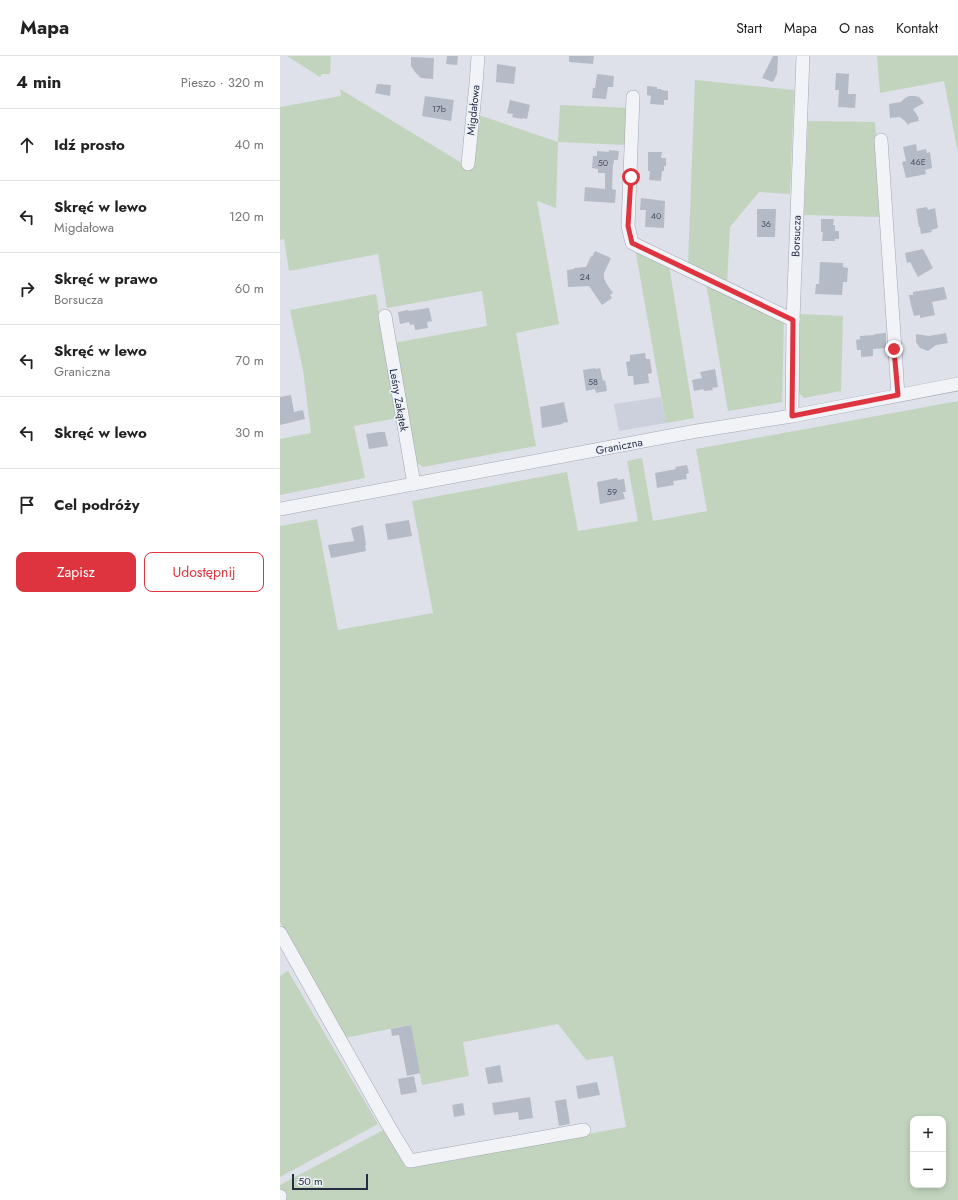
<!DOCTYPE html>
<html lang="pl">
<meta charset="utf-8">
<style>
body{margin:0;font-family:Jost,sans-serif;background:#f6f6f6;color:#222}
.controls{position:absolute;right:12px;bottom:12px;display:grid;overflow:hidden;border-radius:8px;box-shadow:0 2px 6px #0003}
.controls button{width:36px;height:36px;display:grid;place-items:center;padding:0;border:0;border-bottom:1px solid #e0e0e0;background:#fff;color:#222;font:20px sans-serif}
.scale{position:absolute;left:12px;bottom:10px;width:76px;box-sizing:border-box;padding-left:4px;border:2px solid #252d42;border-top:0;font-size:11px;line-height:14px;white-space:nowrap;color:#252d42;-webkit-text-stroke:3px #eef1f7;paint-order:stroke}
.stop{position:absolute;width:12px;height:12px;margin:-9px;border:3px solid #dd343f;border-radius:50%;background:#fff}
.stop.end{background:#dd343f;border-color:#fff;box-shadow:0 1px 4px #0008}
.list{margin:0;padding:0;list-style:none}
h2{display:flex;justify-content:space-between;align-items:center;height:52px;margin:0;padding:0 16px;font-size:17px}
h2 small{font-size:13px;font-weight:400;color:#767676}
.list li{display:grid;grid-template-columns:26px 1fr auto;gap:12px;align-items:center;box-sizing:border-box;height:72px;padding:0 16px;border-top:1px solid #e0e0e0}
.list b{display:block;font-size:15px;white-space:nowrap}
.list p{margin:0;font-size:13px;white-space:nowrap;color:#767676}
.list em{font-size:13px;font-style:normal;color:#767676}
.actions{display:flex;gap:8px;padding:12px 16px}
.actions a{flex:1;padding:9px 0;border:1px solid #dd343f;border-radius:8px;text-align:center;font-size:14px;color:#dd343f}
.actions .main{background:#dd343f;color:#fff}
.icon{flex:none;width:22px;height:22px;fill:none;stroke:currentColor;stroke-width:2;stroke-linecap:round;stroke-linejoin:round}
.map{position:relative;flex:none;width:678px;height:1144px;overflow:hidden}
header{display:flex;align-items:center;gap:24px;box-sizing:border-box;height:56px;padding:0 20px;background:#fff;border-bottom:1px solid #e0e0e0}
header strong{font-size:19px}
nav{display:flex;gap:22px;margin-inline-start:auto;font-size:14px}
main{display:flex}
aside{flex:1;background:#fff}
.map>svg:first-child{display:block}
.built{fill:#ccd0dc}
.green{fill:#c2d4be;fill-rule:evenodd}
.building{fill:#b5bac7}
.lines{fill:none;stroke-linecap:round;stroke-linejoin:round}
.minor-casing{stroke:#a3a7b4;stroke-width:14}
.minor{stroke:#f1f3f7;stroke-width:13}
.route{stroke:#dd343f;stroke-width:5}
.labels{text-anchor:middle;dominant-baseline:central;stroke-width:3;stroke-linejoin:round;paint-order:stroke}
.number-label{font-size:9px;fill:#495063}
.street-label{font-size:11px;fill:#252d42;stroke:#eef1f7}
</style>
<header>
<strong>Mapa</strong>
<nav><a>Start</a><a>Mapa</a><a>O nas</a><a>Kontakt</a></nav>
</header>
<main>
<aside>
<h2>4 min<small>Pieszo · 320 m</small></h2>
<ul class="list">
<li><svg class="icon" aria-label="ahead" viewBox="0 0 24 24"><path d="M12 20V5M6 11l6-6 6 6"/></svg><div><b>Idź prosto</b></div><em>40 m</em></li>
<li><svg class="icon" aria-label="left" viewBox="0 0 24 24"><path d="M17 20v-9H6M10 6l-5 5 5 5"/></svg><div><b>Skręć w lewo</b><p>Migdałowa</p></div><em>120 m</em></li>
<li><svg class="icon" aria-label="right" viewBox="0 0 24 24"><path d="M7 20v-9h11M14 6l5 5-5 5"/></svg><div><b>Skręć w prawo</b><p>Borsucza</p></div><em>60 m</em></li>
<li><svg class="icon" aria-label="left" viewBox="0 0 24 24"><path d="M17 20v-9H6M10 6l-5 5 5 5"/></svg><div><b>Skręć w lewo</b><p>Graniczna</p></div><em>70 m</em></li>
<li><svg class="icon" aria-label="left" viewBox="0 0 24 24"><path d="M17 20v-9H6M10 6l-5 5 5 5"/></svg><div><b>Skręć w lewo</b></div><em>30 m</em></li>
<li><svg class="icon" aria-label="arrive" viewBox="0 0 24 24"><path d="M6 21V4h12l-3 4 3 4H6"/></svg><div><b>Cel podróży</b></div></li>
</ul>
<div class="actions"><a class="main">Zapisz</a><a>Udostępnij</a></div>
</aside>
<div class="map">
<svg width="678" height="1144" viewBox="0 0 678 1144">
<rect width="100%" height="100%" fill="#dee1e9"/>
<!-- built -->
<path class="built" d="M381 341 386 367 339 375 334 348Z"/>
<!-- green -->
<g class="green">
<path d="M7 0H51L50 18H42L40 21Z"/>
<path d="M597 0H678V97L664 25 600 37Z"/>
<path d="M415 24 514 34 510 138 479 136 450 171 447 228 408 209Z"/>
<path d="M60 33 190 112 196 58 278 86 280 49 350 52 346 89 278 86 276 152 257 145 279 268 236 277 256 390 143 411 134 405 113 287 207 270 202 235 107 252 98 198 9 215 4 183 0 184V51L61 40Z"/>
<path d="M528 65 595 66 602 161 524 159Z"/>
<path d="M355 192 389 209 414 362 386 367Z"/>
<path d="M426 227 504 264 502 346 448 355Z"/>
<path d="M96 238 117 362 74 370 85 422 0 439V383L31 377 23 314 10 254Z"/>
<path d="M520 258 563 260 561 335 524 342 517 335Z"/>
<path d="M678 345V1144H2L5 1141 0 1132V1129L107 1072 130 1111 346 1071 333 1000 306 1004 278 968 183 986 189 1020 142 1029 130 969 64 982 0 866V470L37 463 58 574 153 557 132 445 287 416 298 475 358 465 347 405 362 402 373 465 427 455 416 393ZM633 1063H663V1129H633Z"/>
<path d="M8 915 98 1068 0 1121V920Z"/>
</g>
<!-- building -->
<g class="building">
<path d="M167 0H178L177 9 166 8Z"/>
<path d="M289 0H314L313 8 289 6Z"/>
<path d="M493 0H498L497 18 493 26 482 22Z"/>
<path d="M131 1 154 2 153 23 141 22 135 16 131 10Z"/>
<path d="M217 8 236 11 234 28 216 26Z"/>
<path d="M556 17 569 18 568 38H576L575 52 558 51 559 34H555Z"/>
<path d="M317 18 334 20 333 31H328L326 43 312 42 313 32H315Z"/>
<path d="M97 28 111 29 110 40 95 37Z"/>
<path d="M367 30 377 31V33H381V34L388 35V44H384V49L370 48 371 40 367 39Z"/>
<path d="M145 40 174 44 171 65 142 60Z"/>
<path d="M629 40H635L639 41 644 47 633 53 639 62 638 63 639 65 630 67 628 69 625 65 620 61 610 62 609 48 621 46 625 42Z"/>
<path d="M230 44 250 49 247 63 243 62 242 63 232 61 233 58 227 57Z"/>
<path d="M636 88 637 95 646 93 647 97 650 96 652 112 645 114 646 118 626 122 622 106 626 105 623 91Z"/>
<path d="M329 94 339 95 338 104H334V108L333 107 332 133 336 134 335 147 304 145 305 131 325 133V117H318V113L312 112 313 100H317V95L329 96Z"/>
<path d="M368 96H382L381 102H386V110H384V115H382L381 125 369 124 370 115H368Z"/>
<path d="M361 142 385 145 384 172 365 171 366 154H360Z"/>
<path d="M647 151 648 154 655 152 658 172 651 174 652 176 641 178 640 171H639L636 153Z"/>
<path d="M477 153H496L495 181H477Z"/>
<path d="M541 163H554L553 169H555V175H559V183H555V185H542L543 176H541Z"/>
<path d="M643 193 653 212 638 221 630 206 627 207 625 197Z"/>
<path d="M315 195 331 202 324 217V222L326 227 333 237 330 239 332 242 322 249 309 230 288 231 287 214 294 213V212L306 211 311 200 312 201Z"/>
<path d="M540 206 563 207V211L568 212 567 226H563L562 239 535 238 536 228H539Z"/>
<path d="M664 231 667 243 652 246 655 259 640 262V259L634 260 631 249 629 239H633V236Z"/>
<path d="M149 252 152 265 147 266 148 272 135 274 134 268 130 269 129 266 120 268 118 256 128 254 129 255Z"/>
<path d="M606 277V292L593 293V300L581 301V294H577L576 284 580 283V280L595 279 594 278Z"/>
<path d="M666 277 668 287 656 289 648 295 640 292 636 286V278L649 280Z"/>
<path d="M365 297 366 303H370L372 317 368 318 369 327 354 329 353 320H348L346 306 350 305V299Z"/>
<path d="M315 312V313L320 312 323 325 325 324 327 335 316 337 315 333 306 335 303 314Z"/>
<path d="M435 313 438 331 432 332 433 334 424 335 423 333 414 335 412 324 422 322 420 316Z"/>
<path d="M11 339 14 356 23 354 25 363 0 369V341Z"/>
<path d="M284 346 288 366 282 367 283 368 262 372 260 351Z"/>
<path d="M100 376H105L108 390 89 393 86 378Z"/>
<path d="M407 409 409 417 406 418 407 423 393 425 394 429 377 432 375 417 396 413 395 411Z"/>
<path d="M337 422 338 424 344 423 346 436H343L345 443 320 448 317 426Z"/>
<path d="M129 464 132 480 108 484 105 468Z"/>
<path d="M83 469 86 489H85L86 495 51 502 48 489 74 485 71 472Z"/>
<path d="M131 969 140 1017 127 1020 119 979 112 980 111 973Z"/>
<path d="M220 1009 223 1026 208 1028 205 1012Z"/>
<path d="M134 1020 137 1036 121 1039 118 1023Z"/>
<path d="M317 1026 320 1039 298 1043 296 1030Z"/>
<path d="M250 1041 253 1062 239 1064 238 1056 214 1059 212 1047Z"/>
<path d="M286 1043 290 1068 279 1070 275 1045Z"/>
<path d="M183 1047 185 1059 174 1061 172 1049Z"/>
</g>
<g class="lines">
<!-- minor casing -->
<g class="minor-casing">
<g id="minor">
<path d="M353 41 348 170 352 187 513 264"/>
<path d="M601 84 618 339"/>
<path d="M188 108 196 28 198 0"/>
<path d="M105 260 134 428"/>
<path d="M512 360 513 264 523 0"/>
<path d="M0 453 411 376 512 360 678 328"/>
<path d="M0 877 107 1067 130 1105 304 1074"/>
<path d="M0 1140V1141"/>
</g>
</g>
<!-- minor -->
<use href="#minor" class="minor"/>
</g>
<g class="lines">
<!-- route -->
<path class="route" d="M351 121 348 170 352 187 513 264 512 360 618 339 614 293"/>
</g>
<g class="labels">
<!-- number labels -->
<g class="number-label">
<text x="159" y="52">17b</text>
<text x="638" y="105">46E</text>
<text x="323" y="106">50</text>
<text x="376" y="159">40</text>
<text x="486" y="167">36</text>
<text x="305" y="220">24</text>
<text x="313" y="325">58</text>
<text x="332" y="435">59</text>
</g>
<!-- street labels -->
<g class="street-label">
<text transform="translate(193 54) rotate(-84)">Migdałowa</text>
<text transform="translate(516 180) rotate(-88)">Borsucza</text>
<text transform="translate(119 344) rotate(80)">Leśny Zakątek</text>
<text transform="translate(339 390) rotate(-11)">Graniczna</text>
</g>
</g>
</svg>
<div class="controls">
<button>+</button>
<button>−</button>
</div>
<div class="scale">50 m</div>
<div class="stop" style="left:351px;top:121px"></div>
<div class="stop end" style="left:614px;top:293px"></div>
</div>
</main>
